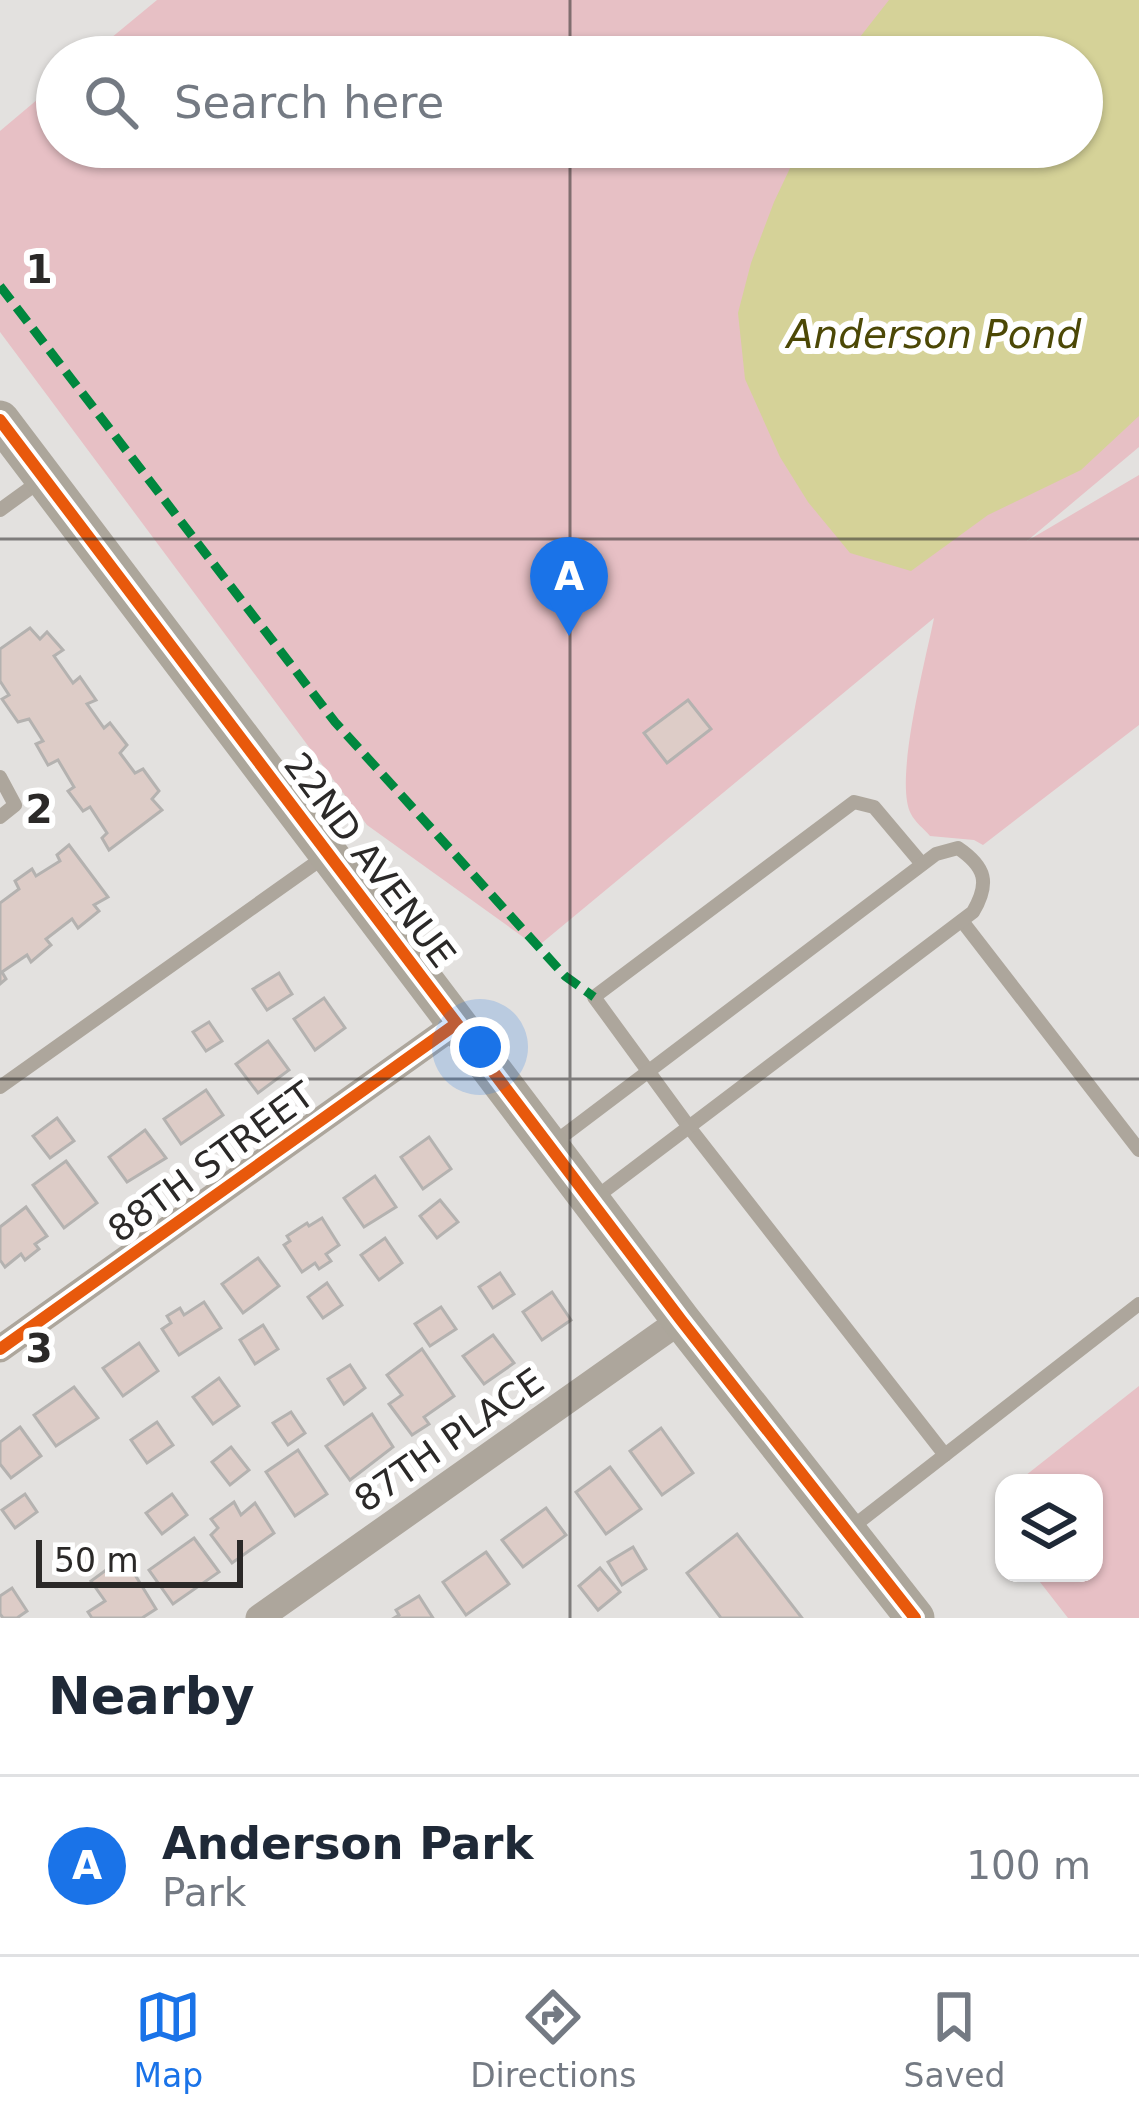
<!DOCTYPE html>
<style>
body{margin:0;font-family:"DejaVu Sans",sans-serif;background:#f6f6f7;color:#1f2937}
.controls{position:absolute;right:36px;bottom:36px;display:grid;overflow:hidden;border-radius:24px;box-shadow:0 3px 9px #0004}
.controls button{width:108px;height:108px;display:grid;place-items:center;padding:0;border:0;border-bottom:3px solid #e0e1e3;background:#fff;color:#1f2937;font:60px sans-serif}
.scale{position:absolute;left:36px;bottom:30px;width:207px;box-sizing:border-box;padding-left:12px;border:6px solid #2b2928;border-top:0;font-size:33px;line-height:42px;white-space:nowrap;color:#2b2928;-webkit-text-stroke:9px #fff;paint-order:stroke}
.you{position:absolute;left:480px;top:1047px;width:42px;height:42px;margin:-30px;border:9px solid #fff;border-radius:50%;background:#1a73e8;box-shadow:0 0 0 18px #1a73e833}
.badge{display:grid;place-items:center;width:78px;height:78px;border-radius:50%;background:#1a73e8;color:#fff;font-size:39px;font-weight:700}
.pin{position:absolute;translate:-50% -99px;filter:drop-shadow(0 3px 6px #0008)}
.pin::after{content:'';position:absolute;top:63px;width:42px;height:36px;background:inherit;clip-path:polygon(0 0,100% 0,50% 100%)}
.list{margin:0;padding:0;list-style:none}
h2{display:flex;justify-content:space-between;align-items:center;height:156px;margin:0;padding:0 48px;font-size:51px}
h2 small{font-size:39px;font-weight:400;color:#747a83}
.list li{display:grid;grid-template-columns:78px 1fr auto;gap:36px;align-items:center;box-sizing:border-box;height:180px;padding:0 48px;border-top:3px solid #e0e1e3}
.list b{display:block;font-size:45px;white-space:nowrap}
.list p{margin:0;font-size:39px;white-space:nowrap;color:#747a83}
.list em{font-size:39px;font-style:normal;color:#747a83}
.icon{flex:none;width:66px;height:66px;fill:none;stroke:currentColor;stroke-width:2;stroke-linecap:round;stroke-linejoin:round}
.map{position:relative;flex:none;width:1139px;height:1618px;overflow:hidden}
.search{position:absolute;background:#fff;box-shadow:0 3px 9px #0004;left:36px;right:36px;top:36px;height:132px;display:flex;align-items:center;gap:30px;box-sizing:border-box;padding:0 42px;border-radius:66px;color:#747a83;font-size:45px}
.sheet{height:336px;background:#fff}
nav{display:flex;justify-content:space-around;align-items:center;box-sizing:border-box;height:168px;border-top:3px solid #e0e1e3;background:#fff;font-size:33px;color:#747a83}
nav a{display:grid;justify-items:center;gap:6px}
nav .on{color:#1a73e8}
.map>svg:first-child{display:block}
.green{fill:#e7c0c5}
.water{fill:#d5d298}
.building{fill:#ddccc7;stroke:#b4b2b0;stroke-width:3}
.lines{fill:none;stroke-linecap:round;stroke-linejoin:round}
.lane{stroke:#ada69c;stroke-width:14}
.street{stroke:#ada69c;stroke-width:27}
.secondary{stroke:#aca69b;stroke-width:39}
.quiet{stroke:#00873e;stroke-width:9;stroke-dasharray:18 9;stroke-linecap:butt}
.cycleway-casing{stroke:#fff;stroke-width:20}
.cycleway{stroke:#e8590c;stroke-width:12}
.grid{fill:none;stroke:#2b2928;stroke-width:3;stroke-opacity:0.55}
.labels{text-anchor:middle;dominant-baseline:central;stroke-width:12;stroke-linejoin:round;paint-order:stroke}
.street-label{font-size:36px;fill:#2b2928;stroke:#fff}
.water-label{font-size:39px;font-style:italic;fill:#4c4806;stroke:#fff}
.grid-label{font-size:39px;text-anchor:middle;font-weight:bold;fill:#2b2928;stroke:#fff;stroke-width:12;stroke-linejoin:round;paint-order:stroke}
</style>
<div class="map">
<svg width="1139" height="1618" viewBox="0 0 1139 1618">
<rect width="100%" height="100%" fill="#e3e1df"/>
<!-- green -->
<g class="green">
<path d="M157 0H1139V447L1027 541 1139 475V725L983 845 974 840 930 836C924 829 915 822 911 814 893 781 927 655 934 618L537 947 367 825 0 332V131L57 83V147H1082V57H88Z"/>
<path d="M1139 1386V1618H1068L1033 1573H1094V1483H1016Z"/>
</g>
<!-- water -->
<path class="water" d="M889 0H1139V416L1081 470 988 515 911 571 850 553 808 502 780 457 745 379 738 313 751 263 774 202 800 147H1082V57H849L860 37Z"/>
<!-- building -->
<g class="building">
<path d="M30 628 40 639 47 632 63 650 54 656 73 683 80 677 96 700 87 704 104 728 110 723 127 745 120 753 135 773 143 769 159 791 152 799 162 810 109 850 102 838 107 833 90 807 83 811 68 791 74 787 58 760 48 765 36 744 43 741 29 719 18 722 2 699 9 695 0 681V649Z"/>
<path d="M688 700 711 729 667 763 644 733Z"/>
<path d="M69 845 108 897 94 905 99 911 78 928 72 919 46 939 51 945 31 962 27 955 2 972 6 979 0 984V903L19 889 15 881 32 869 36 876 60 861 57 855Z"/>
<path d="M279 973 292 994 267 1010 253 989Z"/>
<path d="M324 998 345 1028 315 1050 294 1019Z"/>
<path d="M209 1022 222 1041 206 1051 193 1032Z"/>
<path d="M268 1041 289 1070 258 1093 236 1064Z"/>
<path d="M206 1090 223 1115 181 1144 164 1119Z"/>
<path d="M57 1118 74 1141 50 1158 33 1136Z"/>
<path d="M145 1130 166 1158 127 1182 109 1157Z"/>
<path d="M429 1137 451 1169 423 1189 401 1157Z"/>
<path d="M66 1161 97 1203 64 1228 33 1185Z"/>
<path d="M375 1176 396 1207 364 1227 344 1198Z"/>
<path d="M440 1200 458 1222 437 1238 420 1216Z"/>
<path d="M26 1207 47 1236 35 1244 39 1249 25 1260 21 1254 5 1267 0 1260V1227Z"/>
<path d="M322 1218 339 1245 326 1254 331 1261 319 1269 315 1263 302 1272 284 1245 290 1241 287 1236 307 1223 309 1226Z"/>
<path d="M385 1238 402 1263 379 1280 361 1255Z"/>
<path d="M258 1258 279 1286 243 1313 222 1284Z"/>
<path d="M500 1273 514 1294 493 1308 479 1287Z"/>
<path d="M327 1283 342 1305 323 1318 308 1297Z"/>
<path d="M552 1292 571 1320 542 1340 523 1312Z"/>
<path d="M204 1302 221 1328 179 1355 162 1329 171 1323 167 1316 180 1308 184 1315Z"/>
<path d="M441 1307 456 1329 430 1346 415 1324Z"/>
<path d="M263 1325 278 1349 255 1364 240 1340Z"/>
<path d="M493 1335 514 1363 484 1384 463 1356Z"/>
<path d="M139 1343 158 1371 123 1396 103 1368Z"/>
<path d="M422 1349 454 1396 424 1417 429 1424 412 1435 389 1404 402 1395 387 1375Z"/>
<path d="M350 1365 365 1388 344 1404 328 1379Z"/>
<path d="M219 1378 239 1406 213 1424 193 1397Z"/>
<path d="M74 1387 98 1418 56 1446 34 1415Z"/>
<path d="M291 1412 305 1433 288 1445 273 1423Z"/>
<path d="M372 1414 393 1447 350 1480 326 1446Z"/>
<path d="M157 1422 173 1445 147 1463 131 1440Z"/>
<path d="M20 1427 41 1456 11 1478 0 1464V1442Z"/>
<path d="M661 1428 693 1473 662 1495 630 1451Z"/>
<path d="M231 1447 249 1470 230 1485 212 1462Z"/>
<path d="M298 1450 327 1494 295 1516 266 1472Z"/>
<path d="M610 1467 641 1509 606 1534 576 1492Z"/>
<path d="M25 1494 37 1512 15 1528 2 1510Z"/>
<path d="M172 1494 187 1515 162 1534 146 1513Z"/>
<path d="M234 1502 241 1515 255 1503 274 1533 232 1563 211 1535 218 1528 211 1519Z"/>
<path d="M546 1508 566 1535 523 1567 502 1540Z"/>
<path d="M737 1534 802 1618H721L687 1573Z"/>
<path d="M194 1538 219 1572 173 1604 149 1570Z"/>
<path d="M633 1547 646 1569 622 1585 608 1562Z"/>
<path d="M486 1552 509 1584 466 1615 443 1582Z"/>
<path d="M124 1557 156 1609 142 1618H92L88 1612 105 1601 91 1581Z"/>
<path d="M600 1568 620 1592 598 1610 579 1586Z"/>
<path d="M12 1588 27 1611 17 1618H3L0 1614V1596Z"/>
<path d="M419 1596 433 1618H394L399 1615 396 1610Z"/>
</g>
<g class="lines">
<!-- lane -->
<g class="lane">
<path d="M0 510 40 481"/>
<path d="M0 777 15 805 0 817"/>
<path d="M922 864 874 807 854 802 594 997 689 1127 945 1455"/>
<path d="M962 921 1139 1150"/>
<path d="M0 1087 324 857"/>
<path d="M551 1145 936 854 958 848C986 867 990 883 973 912L595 1198"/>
<path d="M851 1528 1139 1304"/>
</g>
<!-- street -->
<g class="street">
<path d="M0 1349 456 1024"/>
<path d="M259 1618 681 1320"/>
</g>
<!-- secondary -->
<path class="secondary" d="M0 420 681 1320 915 1618"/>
<!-- quiet -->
<path class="quiet" d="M0 286 335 722 565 976 594 997"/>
<!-- cycleway casing -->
<g class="cycleway-casing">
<g id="cycleway">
<path d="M0 420 681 1320 915 1618"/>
<path d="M0 1349 456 1024"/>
</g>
</g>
<!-- cycleway -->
<use href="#cycleway" class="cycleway"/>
</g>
<!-- grid -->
<path class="grid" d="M570 0V57M570 147V1618M0 539H1139M0 1079H1139"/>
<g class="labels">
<!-- street labels -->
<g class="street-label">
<text transform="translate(370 860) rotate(53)">22ND AVENUE</text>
<text transform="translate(211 1162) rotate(-36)">88TH STREET</text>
<text transform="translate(449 1440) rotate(-35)">87TH PLACE</text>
</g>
<!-- water labels -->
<g class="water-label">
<text x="934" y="334">Anderson Pond</text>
</g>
</g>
<g class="grid-label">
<text x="39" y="283">1</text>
<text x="39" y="823">2</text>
<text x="39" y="1362">3</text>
</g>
</svg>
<div class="controls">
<button><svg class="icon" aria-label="layers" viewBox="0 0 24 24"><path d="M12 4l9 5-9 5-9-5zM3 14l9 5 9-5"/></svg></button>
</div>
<div class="scale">50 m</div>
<div class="you"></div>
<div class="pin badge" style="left:569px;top:636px">A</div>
<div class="search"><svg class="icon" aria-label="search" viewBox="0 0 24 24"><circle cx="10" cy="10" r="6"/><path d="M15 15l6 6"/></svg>Search here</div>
</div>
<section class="sheet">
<h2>Nearby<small></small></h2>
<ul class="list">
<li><span class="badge">A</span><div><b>Anderson Park</b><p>Park</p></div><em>100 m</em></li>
</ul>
</section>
<nav>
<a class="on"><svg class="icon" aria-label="map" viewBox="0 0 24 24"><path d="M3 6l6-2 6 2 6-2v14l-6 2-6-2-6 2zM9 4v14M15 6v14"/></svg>Map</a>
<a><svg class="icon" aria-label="directions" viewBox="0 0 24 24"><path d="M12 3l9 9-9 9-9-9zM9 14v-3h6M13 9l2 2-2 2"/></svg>Directions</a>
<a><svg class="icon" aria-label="saved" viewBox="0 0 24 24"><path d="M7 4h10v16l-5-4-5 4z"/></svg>Saved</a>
</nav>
